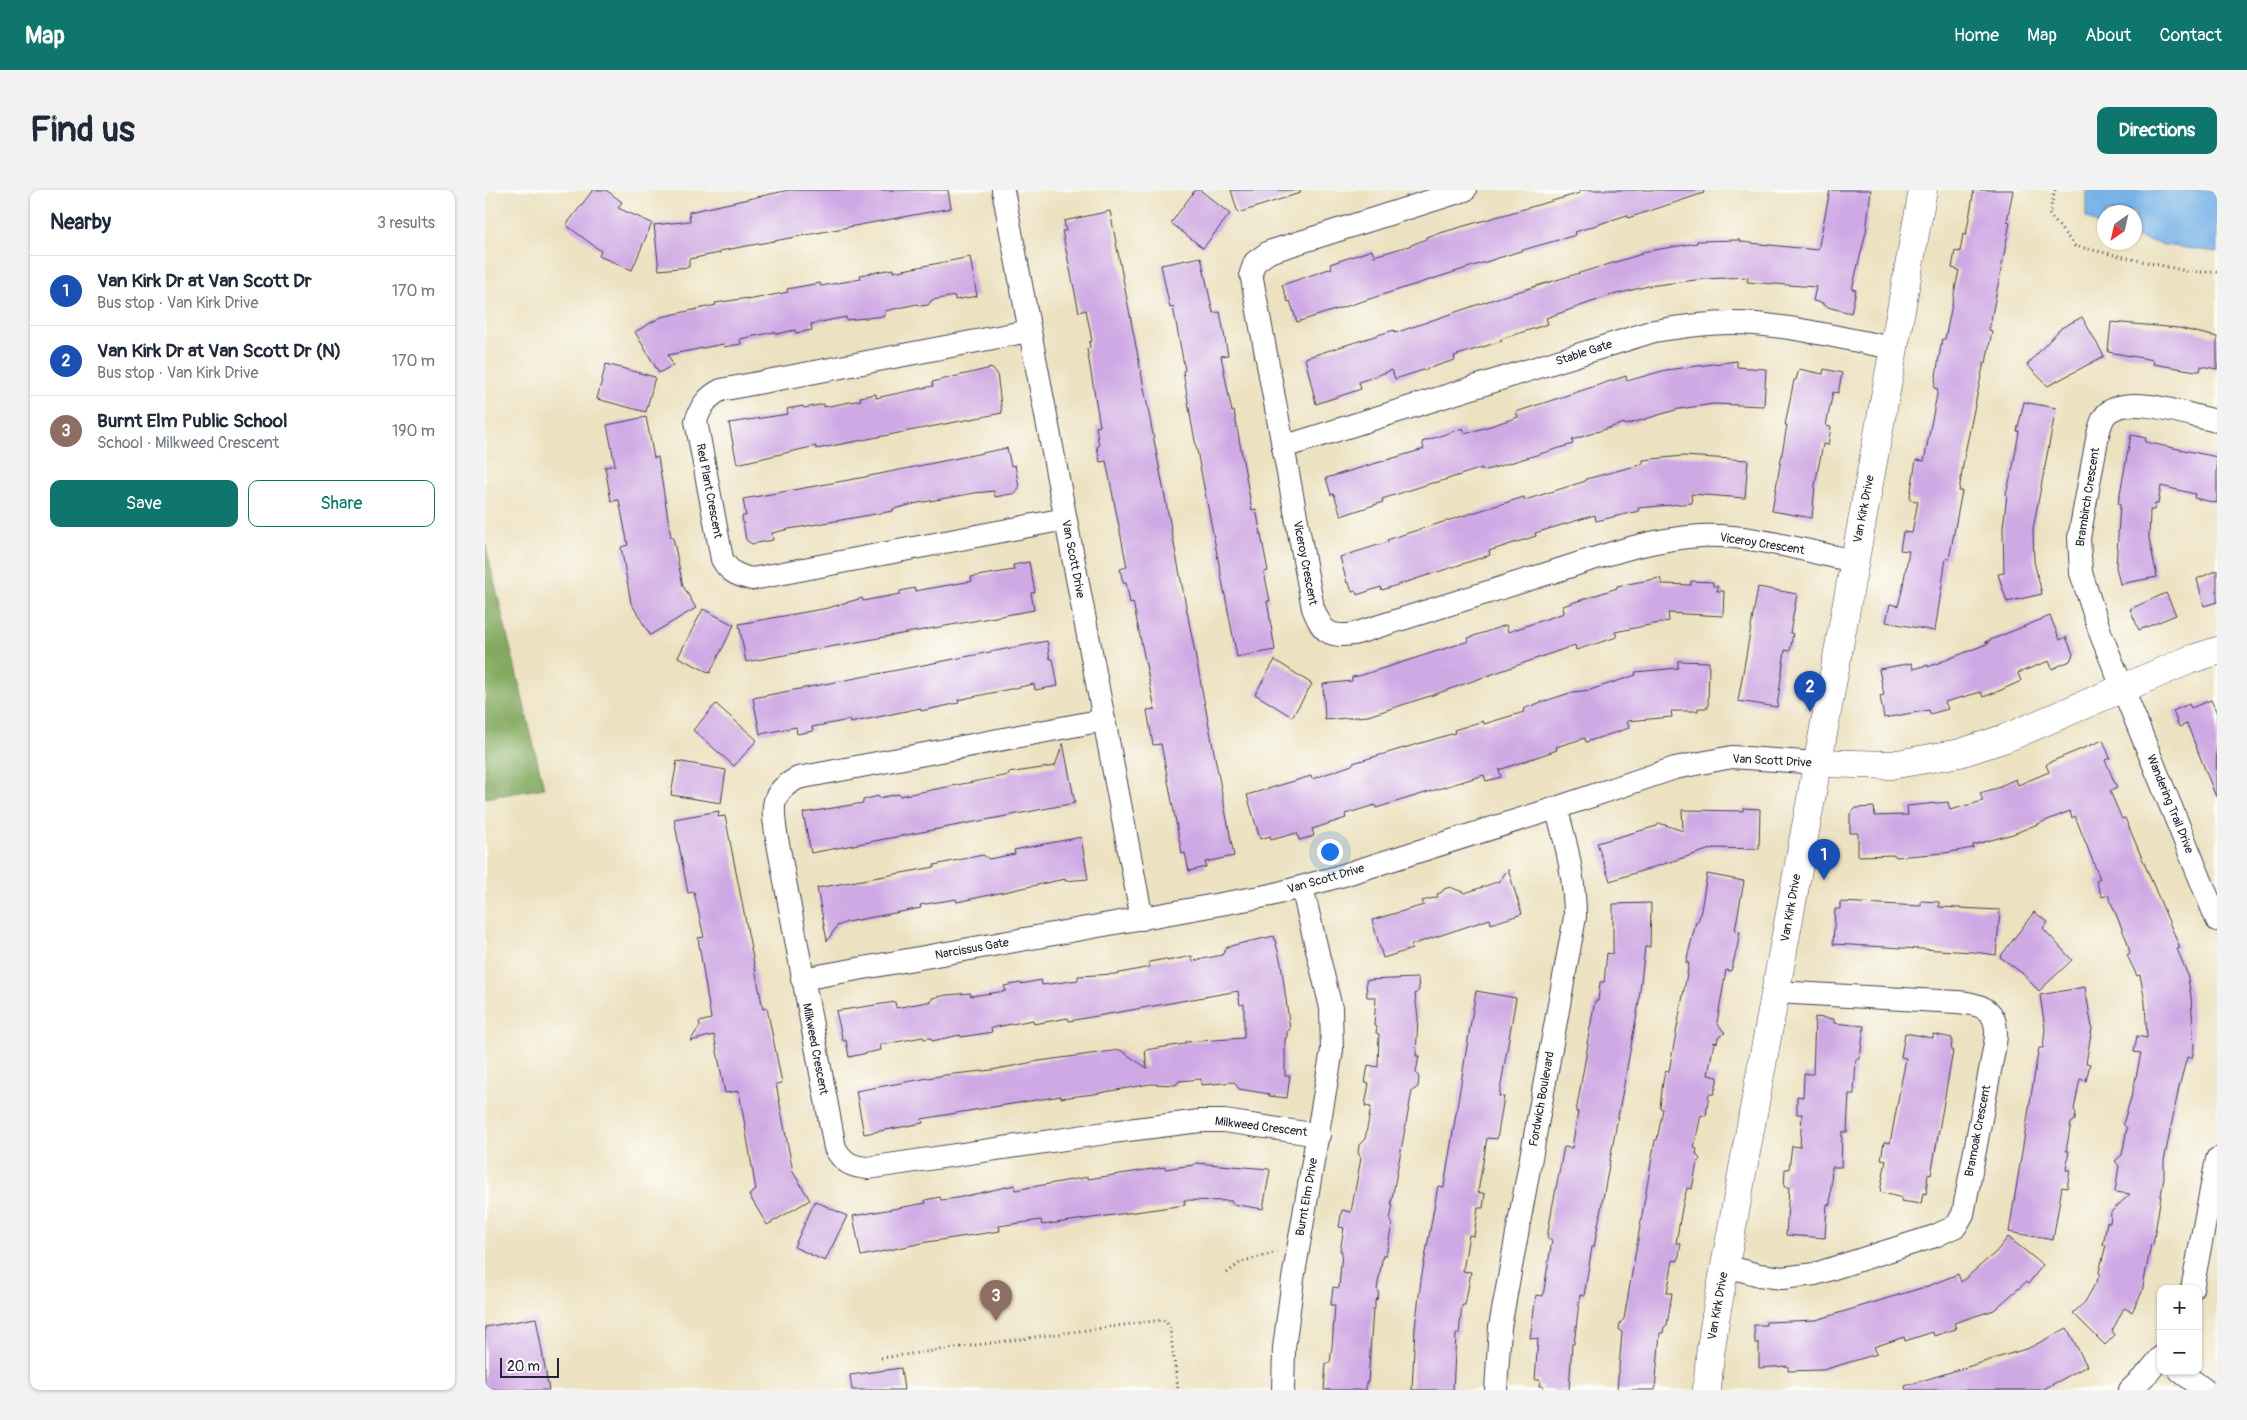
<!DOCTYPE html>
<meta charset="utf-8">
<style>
body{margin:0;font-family:Pangolin,sans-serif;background:#f2f2f3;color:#1f2937}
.controls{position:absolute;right:15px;bottom:15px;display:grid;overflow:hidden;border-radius:10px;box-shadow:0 1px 4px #0004}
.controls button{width:45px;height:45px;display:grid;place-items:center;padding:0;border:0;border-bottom:1px solid #e0e1e3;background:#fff;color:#1f2937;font:25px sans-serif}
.compass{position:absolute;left:1612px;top:15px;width:45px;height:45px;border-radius:50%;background:#fff;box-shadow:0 1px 4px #0004;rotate:214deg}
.scale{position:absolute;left:15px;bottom:12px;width:59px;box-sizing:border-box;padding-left:5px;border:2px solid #22223b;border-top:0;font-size:14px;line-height:18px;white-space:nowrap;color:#22223b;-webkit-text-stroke:4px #fdfcf7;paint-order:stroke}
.you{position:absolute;left:844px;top:661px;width:18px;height:18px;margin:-12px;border:4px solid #fff;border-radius:50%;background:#1a73e8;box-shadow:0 0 0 8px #1a73e833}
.badge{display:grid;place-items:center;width:32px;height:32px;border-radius:50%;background:#0f766e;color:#fff;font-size:16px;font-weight:700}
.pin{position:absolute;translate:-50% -41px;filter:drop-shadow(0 1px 2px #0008)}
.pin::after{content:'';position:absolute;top:26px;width:18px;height:15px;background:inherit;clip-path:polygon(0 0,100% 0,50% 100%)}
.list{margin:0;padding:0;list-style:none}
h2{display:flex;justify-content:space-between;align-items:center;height:65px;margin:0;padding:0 20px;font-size:21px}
h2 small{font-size:16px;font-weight:400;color:#747a83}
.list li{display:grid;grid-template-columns:32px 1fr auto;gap:15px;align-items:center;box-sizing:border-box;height:70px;padding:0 20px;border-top:1px solid #e0e1e3}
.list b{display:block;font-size:19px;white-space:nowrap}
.list p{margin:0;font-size:16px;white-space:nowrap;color:#747a83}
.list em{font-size:16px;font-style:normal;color:#747a83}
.actions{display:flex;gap:10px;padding:15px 20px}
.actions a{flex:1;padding:11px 0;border:1px solid #0f766e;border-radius:10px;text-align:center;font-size:18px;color:#0f766e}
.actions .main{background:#0f766e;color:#fff}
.map{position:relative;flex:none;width:1732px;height:1200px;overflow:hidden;border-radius:10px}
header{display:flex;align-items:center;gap:30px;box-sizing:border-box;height:70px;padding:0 25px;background:#0f766e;color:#fff}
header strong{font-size:24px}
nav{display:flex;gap:28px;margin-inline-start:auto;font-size:18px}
.intro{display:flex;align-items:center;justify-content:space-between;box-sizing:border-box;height:120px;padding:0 30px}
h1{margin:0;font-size:35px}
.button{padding:12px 22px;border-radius:10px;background:#0f766e;color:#fff;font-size:18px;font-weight:700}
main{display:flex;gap:30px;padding:0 30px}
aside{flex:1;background:#fff;border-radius:10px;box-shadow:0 1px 4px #0004}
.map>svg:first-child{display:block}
.forest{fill:#83aa61;stroke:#52664e}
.water{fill:#78b2e8;stroke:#4d6a92}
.building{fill:#cfa9e4}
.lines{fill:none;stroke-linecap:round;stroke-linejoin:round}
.street-casing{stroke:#403f4f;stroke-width:24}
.secondary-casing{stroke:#403f4f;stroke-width:29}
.path{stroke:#403f4f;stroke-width:3;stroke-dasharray:1 4;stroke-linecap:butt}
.street{stroke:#fff;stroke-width:22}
.secondary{stroke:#fff;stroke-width:28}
.labels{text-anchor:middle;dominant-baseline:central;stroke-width:4.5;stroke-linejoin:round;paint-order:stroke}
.street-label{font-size:12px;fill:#22223b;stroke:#fdfcf7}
</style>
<header>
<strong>Map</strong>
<nav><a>Home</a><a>Map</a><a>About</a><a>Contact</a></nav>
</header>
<div class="intro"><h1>Find us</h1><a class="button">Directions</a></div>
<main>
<aside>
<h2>Nearby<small>3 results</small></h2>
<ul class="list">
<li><span class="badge" style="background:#1a4fb4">1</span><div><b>Van Kirk Dr at Van Scott Dr</b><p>Bus stop · Van Kirk Drive</p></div><em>170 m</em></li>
<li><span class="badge" style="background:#1a4fb4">2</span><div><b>Van Kirk Dr at Van Scott Dr (N)</b><p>Bus stop · Van Kirk Drive</p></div><em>170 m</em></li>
<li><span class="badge" style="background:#8d6e63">3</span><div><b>Burnt Elm Public School</b><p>School · Milkweed Crescent</p></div><em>190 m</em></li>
</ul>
<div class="actions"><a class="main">Save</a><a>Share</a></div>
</aside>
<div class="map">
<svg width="1732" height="1200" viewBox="0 0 1732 1200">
<rect width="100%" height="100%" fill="#fdfcf7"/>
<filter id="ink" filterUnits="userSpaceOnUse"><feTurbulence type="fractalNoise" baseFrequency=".02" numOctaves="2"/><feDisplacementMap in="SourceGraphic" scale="10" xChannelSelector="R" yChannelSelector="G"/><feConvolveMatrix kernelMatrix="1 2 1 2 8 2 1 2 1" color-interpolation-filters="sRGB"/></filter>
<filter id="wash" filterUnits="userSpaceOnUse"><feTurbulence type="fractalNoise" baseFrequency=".0096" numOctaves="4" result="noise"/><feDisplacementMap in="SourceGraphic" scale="20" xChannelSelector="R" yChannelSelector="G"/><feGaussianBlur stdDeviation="1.12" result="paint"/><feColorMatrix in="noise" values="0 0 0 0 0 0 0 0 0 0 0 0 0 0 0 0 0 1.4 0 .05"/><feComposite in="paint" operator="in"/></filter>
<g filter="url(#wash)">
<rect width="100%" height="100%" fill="#ece1c0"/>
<!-- forest -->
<path class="forest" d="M0 353 59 598 0 608Z"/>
<!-- water -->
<path class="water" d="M1601 0H1732V62L1679 55 1650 47V22H1620L1619 39 1601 27Z"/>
<g id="blocks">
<!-- building -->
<g class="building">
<path d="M108 0H121L137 12 133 18 167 33 147 80 114 66 116 61 81 35Z"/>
<path d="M304 0H463L466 18 235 61V63L204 69V77L174 80 169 35 205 31 204 22Z"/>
<path d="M710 0H715L745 24 718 58 686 33Z"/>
<path d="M746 0H815V3L753 23Z"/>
<path d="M1094 0H1218L1219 3 1143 28 1142 25 1090 42 1091 45 1048 57 812 132 805 111 803 112 797 95 847 78 845 74 887 60 889 66 924 56 941 49V47L1095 3Z"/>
<path d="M1345 0H1386L1381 42 1367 99 1371 100 1366 123 1346 118 1338 115V113L1328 111 1331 97 1262 92 1263 87 1219 89 1163 96 1124 106 1061 128 1063 134 1016 149 1017 151 969 166 970 170 929 183 910 189 907 180 874 192 876 199 831 214 820 168 909 140 910 143 1009 109 1157 64V62L1212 53V51L1255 50 1256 52 1333 60Z"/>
<path d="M1489 0H1528L1522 31 1525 32 1518 70 1504 140 1507 141 1501 173 1499 172 1480 263 1474 301H1477L1464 369 1461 368 1450 441 1401 432 1405 414 1413 416 1417 401 1424 361 1415 360 1418 342 1427 343 1433 311 1425 310V306L1431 270 1439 271 1453 199 1449 198 1457 149H1460L1474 80 1467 78 1470 61 1475 62 1478 44 1481 45Z"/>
<path d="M625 21 749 666 720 672 721 677 704 681 700 663 697 664 676 554 668 555 662 520 670 519 648 412 645 413 641 393H638L635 379 642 377 621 271 615 272 612 257 614 256 611 237 615 236 602 159 605 158 604 152 607 151 601 120 594 122 577 41H581L579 31Z"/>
<path d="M485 67 492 106 470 110V106L447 110 443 115 435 116 432 114 400 121V126L361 130V127L326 134 327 140 311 143 310 140 292 144 289 142 255 149 256 154 239 157 238 154 183 165 188 175 174 183 150 142 176 127 231 115 230 113 263 108V110L303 102 302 99 335 93 336 96 376 89 375 85 408 79V82Z"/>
<path d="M716 67 728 123 735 122 743 165 736 166 747 222 749 221 767 320 771 319 783 381 779 382 785 411H782L790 460 752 467 706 230 698 181 700 180 688 117 685 118 676 75Z"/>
<path d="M1597 127 1619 166 1563 196 1542 175 1576 138Z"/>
<path d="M1626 132 1694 138 1732 147V179L1716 176 1715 181H1711L1668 174 1669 170 1623 162Z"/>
<path d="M1252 171V177L1281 179 1279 216 1229 214 1194 219 1140 235 1139 233 1087 250 1088 254 998 281 997 278 950 293V292L897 309 898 312 856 326 849 304 846 305 841 288 939 259 937 252 978 238 980 244 999 238 1033 227 1031 222 1141 186 1142 191 1181 180Z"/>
<path d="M121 174 170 187 161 222 112 209Z"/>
<path d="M506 178 512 183 517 223 331 259V256L252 274 244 233 303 224 302 219 318 216 319 218 339 214V217L376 210 375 207 391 204V208L433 199 448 196 447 192Z"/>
<path d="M1314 179 1338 184 1339 179 1357 183 1353 203 1348 202 1341 236 1346 237 1343 255 1338 254 1330 295 1327 328 1287 321 1302 235H1300L1309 190H1311Z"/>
<path d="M1539 212 1571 218 1548 339 1549 371 1557 404 1522 412 1513 384 1519 383 1518 337 1522 305 1521 304 1528 277 1534 241H1532Z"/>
<path d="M161 227 169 268 173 267 186 347H188L198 396 211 418 165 445 146 413 136 357 143 355 134 310 126 311 120 277 130 275 122 235Z"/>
<path d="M1646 245 1661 248 1660 252 1732 267V313L1709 308 1710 304 1676 296 1673 314H1670L1669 320H1665L1664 348 1672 387 1635 394 1631 377 1635 314H1633Z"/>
<path d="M522 258 526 276 530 275 534 297 531 303 510 307 509 301 490 303 433 313 408 319V321L304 339 287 343 288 350 267 354 261 350 257 326H261L258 309 375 288Z"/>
<path d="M1198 266 1263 270 1260 308 1206 304 1207 313 1153 318 1154 321 1111 331 1110 325 1050 343 1051 346 1004 361 1005 365 897 400 896 397 872 405 871 401 867 402 864 393H862L855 367 903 352 902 350 923 343 1039 307 1040 310 1101 291V289L1158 274V270Z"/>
<path d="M544 372 550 402 546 403 549 420 261 472 254 434 343 418 377 408 378 411 415 404V401L430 398V401L487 391 486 387 529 380 528 375Z"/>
<path d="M1732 380V412L1719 416 1712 389Z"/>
<path d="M1175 388 1177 394 1206 395V391L1228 392V396H1233L1232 401H1239L1238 426 1183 423 1184 431 1130 442 1132 447 1091 460 1090 455 945 506 883 526 840 530 838 494 867 491V487L874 486 984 451 983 448 1021 435 1023 442 1079 423 1078 416 1132 398V396Z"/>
<path d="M1273 397 1312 404 1305 443 1308 444 1305 461 1300 460 1292 517 1253 511Z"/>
<path d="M1681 403 1691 425 1654 440 1645 419Z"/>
<path d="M218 419 249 435 225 483 193 467Z"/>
<path d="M1565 426 1575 450 1581 447 1588 464 1585 471 1567 479 1564 471 1533 483 1536 491 1514 501 1498 507 1496 502 1460 512 1463 519 1445 524 1444 520 1399 528 1395 506 1399 505 1394 479 1427 473 1428 479 1443 475V477L1504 453 1500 452Z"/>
<path d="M562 451 565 469H568L573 496 550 500 549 494 473 510 474 513 436 521 435 518 365 533 364 530 327 537 328 541 312 544 311 537 275 544 268 508Z"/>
<path d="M790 470 827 494 807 527 770 504Z"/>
<path d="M1193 471 1224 472 1223 518H1213V521H1186L1187 527 1142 531 1144 538 1101 552 1100 548 1071 557 1072 560 1014 580 1016 587 1001 591 999 585 891 618 890 615 860 624 861 628 827 639 829 646 814 650 812 643 786 650 785 646 775 649 762 605 826 586 827 589 867 575 868 573 970 543 969 540 998 531 999 534 1039 522 1038 519 1054 513 1088 502 1105 500 1151 485 1150 482 1193 478Z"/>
<path d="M1726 510 1732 523 1731 607 1702 534 1694 537 1688 521 1704 514 1706 518Z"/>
<path d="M231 514 272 550 249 576 208 540Z"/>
<path d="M1618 550 1625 568 1620 570 1632 598 1625 601 1637 629 1640 628 1695 758 1692 759 1702 783 1706 806 1709 858 1707 868 1702 867 1694 897 1679 971V987L1668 1055 1666 1054 1657 1102 1647 1122 1639 1118 1627 1141 1630 1145 1620 1155 1588 1123 1600 1112 1615 1085 1614 1082 1621 1055H1618L1622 1032 1625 1033 1626 1022 1645 1004 1630 1002 1634 976 1630 971 1637 965 1642 938 1638 934 1648 901 1656 863 1649 862 1652 846 1662 848 1660 812 1655 785 1652 786 1642 765 1645 763 1642 751 1623 705 1617 707 1611 691 1615 689 1590 626 1587 628 1585 621 1528 644 1488 655V658L1459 663 1411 667 1410 665 1373 666V643H1365V624L1371 618 1389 617 1390 626 1423 625 1422 616 1463 612 1465 620 1498 611 1495 603 1516 597 1515 596 1531 589 1533 595 1564 582 1561 575 1565 572Z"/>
<path d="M578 553 590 613 326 663 318 623 378 613V610L393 606 394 608 414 604 415 606 524 585 523 583 570 576Z"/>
<path d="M192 571 241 580 236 613 186 605Z"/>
<path d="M1258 618 1275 619 1274 659 1229 658 1125 691 1112 653 1172 636 1174 633 1198 641 1197 620 1258 621Z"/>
<path d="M234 621 233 627 240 626 278 819 282 818 297 893 291 894 308 982 325 1010 282 1035 264 1005 271 1000 254 901 240 903 229 845 205 851 215 836 214 832 226 829 213 748 219 747 209 702 203 703 189 629Z"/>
<path d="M596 647 603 689 580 691V689L472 712 471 709 435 715 436 718 362 732 352 736 342 751 332 698 450 677 449 675 498 665 504 669 530 664 529 660Z"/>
<path d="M1023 679 1037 724 1006 734 1005 729 926 755 927 759 898 768 887 730 939 715 937 711 953 707 952 704 957 702 959 699 965 697 980 703 1015 691Z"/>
<path d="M1222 684 1259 691 1250 740 1255 741 1252 758 1246 781 1241 780 1232 833 1240 843 1233 847 1232 853 1229 852 1223 885 1233 887 1229 904H1224L1221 926 1216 925 1209 958 1212 959 1211 964 1215 969 1212 973 1207 999 1202 998 1198 1013 1191 1053 1196 1054 1193 1071 1188 1070 1182 1103H1187L1182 1135 1179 1137 1178 1143H1175L1170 1200H1132L1137 1143 1134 1139 1135 1133 1139 1129 1170 950H1172L1178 919 1175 918 1178 891 1180 882 1184 881 1204 773H1201L1211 732H1213L1216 720Z"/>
<path d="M1436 711 1454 712V717L1515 720 1511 765 1488 762 1348 754 1350 719H1355V712L1436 716Z"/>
<path d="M1166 713 1165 757H1160L1153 818 1109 1057H1107L1099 1106 1095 1105 1089 1154H1087L1084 1200H1058V1196H1054L1055 1190H1050L1053 1149 1045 1148 1051 1105 1058 1106 1067 1050 1062 1048 1067 1019 1079 957 1087 958 1093 922H1091L1103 854H1102L1110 811H1113L1115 792H1119L1122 763 1128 764V714Z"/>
<path d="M1549 722 1563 732 1558 738 1587 770 1554 801 1537 783 1515 767Z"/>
<path d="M789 746 796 773 805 839 802 842V848H800V886H805L802 908 784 906V904L754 899 749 892 716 895V889L694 891 691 895 665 894 609 904 576 908V906L477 922 437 929 438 933 379 944 371 901 460 885 507 880 554 871 635 860 662 878 660 860 700 854V852L759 848V814L755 815 753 801 584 831 583 828 549 834 548 830 506 838 507 842 476 847 475 845 447 851 446 848 439 849 438 847 395 855 396 860 364 867 361 850 358 851 351 821 410 812 411 818 447 811V808L462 805 485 803 486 806 521 801 519 796 535 793 536 794 556 790 557 795 593 790V786L630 784 665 777 664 772 681 769 682 771 707 766 708 771 737 765 742 757 753 754Z"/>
<path d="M933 788 934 800 930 804 933 828 931 866H934L931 883 934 887 933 897 927 901 906 1014H908L905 1030 907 1034 901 1066 898 1065 892 1099 894 1101 893 1108 890 1111V1119H888L883 1192H881V1200H839L841 1173H845L847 1157 850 1115H846L848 1097 854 1098 857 1061H855L859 1038 854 1037 857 1020 866 1022 876 968 873 963 874 955 880 949 886 917 880 916 884 893H880L883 875 893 877 894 844 891 843 892 837 889 835 891 807H882L881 790Z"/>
<path d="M1600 797 1607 838 1601 873 1605 874 1601 891 1595 889 1589 920 1591 923 1590 930 1586 933 1581 961H1584L1581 980H1585L1582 998 1577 997 1568 1050 1524 1042 1552 869 1554 858H1558L1560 839 1555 805Z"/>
<path d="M991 801 1031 808 1014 906 1019 907 1012 949 1002 948 993 1002 1000 1004 998 1018H993L989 1046 984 1045 978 1081 986 1082 980 1115H977L974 1144H971L968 1200H927L930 1138 936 1090 953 996 959 997Z"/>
<path d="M1330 827 1349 829V833L1379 836 1375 869H1371L1369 904H1364L1362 942H1357L1356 977H1347L1345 1015 1342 1014 1340 1048 1301 1045 1304 997H1299L1300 979H1304L1307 956 1315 957 1317 924H1312V906L1318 907 1319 884H1328Z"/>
<path d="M1420 843 1448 848V844L1467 848V852L1466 861H1468L1446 985 1443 984 1441 1004 1438 1003 1436 1014 1416 1011 1417 1008 1395 1002 1401 970 1396 969 1399 952 1405 953 1421 868 1416 867Z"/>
<path d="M710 973 784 979 785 980 778 1019 747 1014V1011L699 1010 700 1015 636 1024 557 1035 556 1030 514 1036 515 1041 442 1052 376 1066 368 1026 441 1013 440 1010 455 1007 456 1010 472 1008 530 995V1000L603 987V989L680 977V979L709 975Z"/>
<path d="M330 1011 362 1026 340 1071 309 1057Z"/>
<path d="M1523 1047 1558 1075 1543 1094 1541 1092 1509 1120 1469 1133 1471 1139 1449 1146 1448 1142 1420 1151 1419 1147 1389 1157 1392 1164 1338 1180 1303 1181V1176L1274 1178V1153H1270L1269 1135H1281V1132L1331 1130 1443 1096 1473 1084 1476 1092 1511 1062Z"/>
<path d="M51 1128 64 1200H0V1137Z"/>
<path d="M1582 1138 1602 1176 1557 1200H1421L1420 1196 1544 1158Z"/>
<path d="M416 1178 419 1200H367L365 1185Z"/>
</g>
</g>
</g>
<g filter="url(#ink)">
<use href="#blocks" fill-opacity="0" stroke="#403f4f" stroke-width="1"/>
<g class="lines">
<!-- street casing -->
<g class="street-casing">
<g id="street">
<path d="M518 0 657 729"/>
<path d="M980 0 784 62 770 72 766 83 828 418C837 441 843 448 869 444 933 424 997 404 1061 384 1112 368 1161 349 1216 346 1267 344 1319 361 1369 371"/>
<path d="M544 141 236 200C222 207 216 216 211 231L237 369C244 382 253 386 267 389L580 329"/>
<path d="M1732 231C1705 226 1649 205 1625 221 1618 225 1615 236 1613 244L1594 348 1596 383 1616 445 1732 730"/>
<path d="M798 257 1169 141C1194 137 1220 133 1246 133 1300 133 1356 149 1410 158"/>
<path d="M619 530 313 588C285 602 287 616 291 643L350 958C358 972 366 977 383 978L627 942 715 931H739L834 945"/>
<path d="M317 789 786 705 852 687 1071 618 1190 578 1247 567 1333 573"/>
<path d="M1241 1076 1274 1085 1297 1088 1330 1084 1450 1046 1471 1036 1478 1024 1510 854C1515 822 1501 814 1472 812L1291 802"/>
<path d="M1707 1099 1732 969"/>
<path d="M1695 1181 1720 1200"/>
<path d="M798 1200 799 1158 808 1089 847 860 846 818 817 697"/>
<path d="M1011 1200 1015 1137 1090 727C1090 689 1082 654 1071 618"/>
<path d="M1645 1200 1663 1183 1676 1167"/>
</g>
</g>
<!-- secondary casing -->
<g class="secondary-casing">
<g id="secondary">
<path d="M1333 573 1406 575 1475 563 1521 548 1704 470 1732 461"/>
<path d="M1222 1200 1225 1165 1231 1125 1438 0"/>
</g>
</g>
<!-- path -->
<g class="path">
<path d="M1570 0 1564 24 1590 56 1705 82H1732"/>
<path d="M742 1083 756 1072 792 1062"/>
<path d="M396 1168 676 1130 681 1131 685 1139 693 1200"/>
</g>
<!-- street -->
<use href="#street" class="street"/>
<!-- secondary -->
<use href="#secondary" class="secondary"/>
</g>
</g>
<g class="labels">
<!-- street labels -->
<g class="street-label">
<text transform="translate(1099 163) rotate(-18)">Stable Gate</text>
<text transform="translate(224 301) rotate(79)">Red Plant Crescent</text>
<text transform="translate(1603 307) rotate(-81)">Brambirch Crescent</text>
<text transform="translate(1379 319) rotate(-79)">Van Kirk Drive</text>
<text transform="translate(1277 354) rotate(9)">Viceroy Crescent</text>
<text transform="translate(588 369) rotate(79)">Van Scott Drive</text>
<text transform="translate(820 373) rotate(79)">Viceroy Crescent</text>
<text transform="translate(1287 571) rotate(3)">Van Scott Drive</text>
<text transform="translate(1685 614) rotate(68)">Wandering Trail Drive</text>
<text transform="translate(841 689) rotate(-16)">Van Scott Drive</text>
<text transform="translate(1306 718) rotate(-80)">Van Kirk Drive</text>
<text transform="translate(487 759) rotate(-10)">Narcissus Gate</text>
<text transform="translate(330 859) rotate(79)">Milkweed Crescent</text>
<text transform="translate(1057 909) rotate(-80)">Fordwich Boulevard</text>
<text transform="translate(776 937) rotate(7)">Milkweed Crescent</text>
<text transform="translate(1493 941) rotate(-79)">Bramoak Crescent</text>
<text transform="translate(822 1007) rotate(-80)">Burnt Elm Drive</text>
<text transform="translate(1233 1116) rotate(-80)">Van Kirk Drive</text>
</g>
</g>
</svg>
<div class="controls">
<button>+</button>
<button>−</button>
</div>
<svg class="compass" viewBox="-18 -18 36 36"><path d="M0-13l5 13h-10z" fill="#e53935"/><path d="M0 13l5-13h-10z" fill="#747a83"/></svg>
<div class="scale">20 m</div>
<div class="you"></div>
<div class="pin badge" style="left:1339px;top:690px;background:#1a4fb4">1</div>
<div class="pin badge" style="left:1325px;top:522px;background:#1a4fb4">2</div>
<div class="pin badge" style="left:511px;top:1131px;background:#8d6e63">3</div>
</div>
</main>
